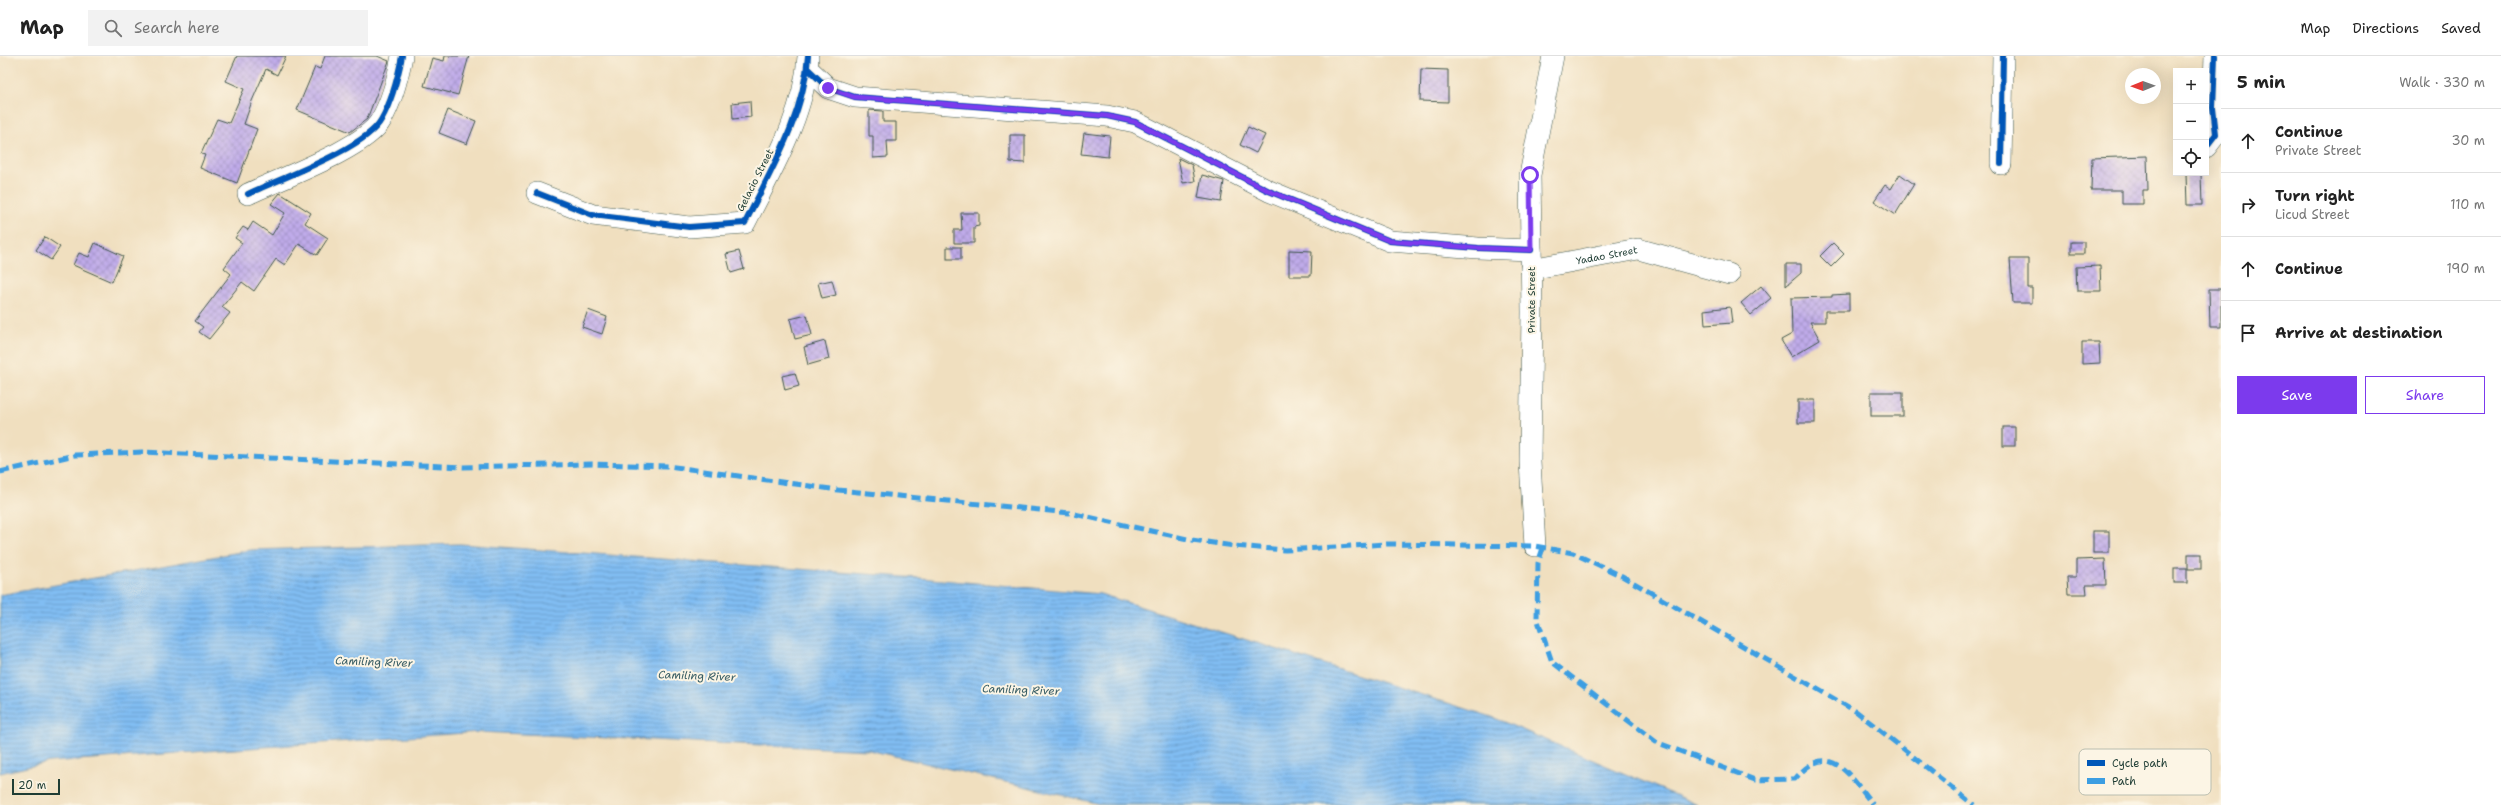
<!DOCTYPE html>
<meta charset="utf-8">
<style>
body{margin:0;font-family:"Shantell Sans",sans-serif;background:#f2f2f2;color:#222}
.controls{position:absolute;right:12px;top:12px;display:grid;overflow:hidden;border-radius:0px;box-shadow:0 4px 16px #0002}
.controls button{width:36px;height:36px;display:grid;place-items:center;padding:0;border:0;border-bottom:1px solid #e0e0e0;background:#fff;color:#222;font:20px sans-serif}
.compass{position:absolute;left:2125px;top:12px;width:36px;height:36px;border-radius:50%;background:#fff;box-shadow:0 4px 16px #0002;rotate:269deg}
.scale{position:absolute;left:12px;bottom:10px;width:48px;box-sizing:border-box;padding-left:4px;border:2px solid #1f3d34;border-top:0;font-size:11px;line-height:14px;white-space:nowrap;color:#1f3d34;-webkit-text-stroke:3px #fcf5e5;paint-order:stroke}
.stop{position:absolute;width:12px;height:12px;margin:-9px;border:3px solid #7c3aed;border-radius:50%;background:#fff}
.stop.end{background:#7c3aed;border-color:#fff;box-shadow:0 1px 4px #0008}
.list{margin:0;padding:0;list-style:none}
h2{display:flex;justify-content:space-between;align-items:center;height:52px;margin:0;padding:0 16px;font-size:17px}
h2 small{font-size:13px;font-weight:400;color:#767676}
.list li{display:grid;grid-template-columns:26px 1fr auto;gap:12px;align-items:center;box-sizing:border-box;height:64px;padding:0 16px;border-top:1px solid #e0e0e0}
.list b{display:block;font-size:15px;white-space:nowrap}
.list p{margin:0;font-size:13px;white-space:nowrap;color:#767676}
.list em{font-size:13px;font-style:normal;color:#767676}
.actions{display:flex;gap:8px;padding:12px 16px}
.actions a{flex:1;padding:9px 0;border:1px solid #7c3aed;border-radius:0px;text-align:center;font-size:14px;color:#7c3aed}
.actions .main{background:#7c3aed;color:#fff}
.icon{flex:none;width:22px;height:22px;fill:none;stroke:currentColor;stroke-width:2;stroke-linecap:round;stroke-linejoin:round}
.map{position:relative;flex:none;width:2221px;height:749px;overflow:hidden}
header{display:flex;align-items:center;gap:24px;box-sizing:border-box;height:56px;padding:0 20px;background:#fff;border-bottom:1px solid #e0e0e0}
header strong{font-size:19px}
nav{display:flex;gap:22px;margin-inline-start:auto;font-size:14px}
.search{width:280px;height:36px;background:#f2f2f2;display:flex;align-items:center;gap:10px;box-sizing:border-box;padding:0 14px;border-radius:0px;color:#767676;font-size:15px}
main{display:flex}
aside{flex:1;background:#fff}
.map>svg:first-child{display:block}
.water{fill:url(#water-rules);stroke:#507d94}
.building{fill:url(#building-cross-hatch)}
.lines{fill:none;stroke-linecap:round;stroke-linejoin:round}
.minor-casing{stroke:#3e5549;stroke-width:22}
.minor{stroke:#fff;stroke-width:21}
.quiet{stroke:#3c9ee2;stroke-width:5;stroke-dasharray:10 5;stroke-linecap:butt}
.cycleway-casing{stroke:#fcf5e5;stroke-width:8}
.cycleway{stroke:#0057b8;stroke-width:6}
.route{stroke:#7c3aed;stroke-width:5}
.labels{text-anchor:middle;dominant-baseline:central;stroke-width:4;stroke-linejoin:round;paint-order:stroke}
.street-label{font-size:10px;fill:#1f3d34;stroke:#fcf5e5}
.water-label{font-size:11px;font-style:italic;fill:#385d64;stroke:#fcf5e5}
.key{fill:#fcf5e5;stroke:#babeb0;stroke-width:1}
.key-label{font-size:11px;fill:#1f3d34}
</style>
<header>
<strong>Map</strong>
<div class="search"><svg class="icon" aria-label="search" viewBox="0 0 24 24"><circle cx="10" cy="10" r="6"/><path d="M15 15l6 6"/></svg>Search here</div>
<nav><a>Map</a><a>Directions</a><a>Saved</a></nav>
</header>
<main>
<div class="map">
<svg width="2221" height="749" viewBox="0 0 2221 749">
<defs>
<pattern id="water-rules" width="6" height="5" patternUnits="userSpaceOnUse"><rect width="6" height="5" fill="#81bdf3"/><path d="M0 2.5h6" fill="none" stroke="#699bc6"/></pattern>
<pattern id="building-cross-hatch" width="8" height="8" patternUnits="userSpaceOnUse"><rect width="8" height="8" fill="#c0abea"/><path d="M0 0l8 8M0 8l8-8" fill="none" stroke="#9b8cbe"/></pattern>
</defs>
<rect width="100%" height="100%" fill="#fcf5e5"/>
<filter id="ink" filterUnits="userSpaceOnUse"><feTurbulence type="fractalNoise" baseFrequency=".025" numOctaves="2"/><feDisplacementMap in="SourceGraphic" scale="8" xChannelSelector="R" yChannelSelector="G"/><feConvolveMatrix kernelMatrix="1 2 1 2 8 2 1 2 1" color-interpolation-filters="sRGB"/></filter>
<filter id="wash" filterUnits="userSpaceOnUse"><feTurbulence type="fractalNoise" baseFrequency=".012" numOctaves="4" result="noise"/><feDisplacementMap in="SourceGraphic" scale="16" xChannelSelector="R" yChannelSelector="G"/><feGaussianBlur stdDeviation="0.9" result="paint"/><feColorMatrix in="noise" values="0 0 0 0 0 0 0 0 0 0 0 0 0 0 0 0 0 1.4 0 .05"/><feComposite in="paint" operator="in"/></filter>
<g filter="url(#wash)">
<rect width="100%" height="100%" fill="#f0dfbf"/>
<!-- water -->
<path class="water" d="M460 488 919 522 1100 538 1492 661 1698 749H1104L869 694 479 676 49 706 0 717V539L251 494Z"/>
<g id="blocks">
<!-- building -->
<g class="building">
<path d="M237 0H286L277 19 266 13 252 45 244 68 257 73 237 127 200 112 205 99 201 98 217 63 229 67 244 33 226 25Z"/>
<path d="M325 0H377L389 5 367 63 350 76 297 54 315 11 320 13Z"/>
<path d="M445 0H469L458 39 424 30 432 2 444 5Z"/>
<path d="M1421 13 1448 14V46L1420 45Z"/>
<path d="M750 45 751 61 733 63 732 47Z"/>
<path d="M448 54 476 65 467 88 439 77Z"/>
<path d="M869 54 883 55V66H896V85H887L888 101 873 102V80H869Z"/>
<path d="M1248 71 1265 79 1256 97 1240 89Z"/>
<path d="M1084 77 1110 80 1108 101 1081 98Z"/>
<path d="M1010 79H1025V107L1010 106Z"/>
<path d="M2147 100 2148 134H2143V148H2122V134H2091L2092 102Z"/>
<path d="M1178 102 1192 109 1195 125 1183 127Z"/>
<path d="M1900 118 1914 128 1895 159 1874 145 1885 129 1891 133Z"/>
<path d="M2186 118H2201L2202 149H2187Z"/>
<path d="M1202 119 1224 125 1221 146 1198 142Z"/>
<path d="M280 137 311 157 305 167 328 182 317 199 299 188 285 209 276 203 254 235 242 226 222 251 230 257 209 283 199 276 203 271 195 265 231 218 224 212 242 187 235 182 243 171 248 174 253 166 272 179 285 157 271 148Z"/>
<path d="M961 157H979V170L974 171V187H954V174H962Z"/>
<path d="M45 181 60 191 51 204 36 194Z"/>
<rect x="2071" y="186" width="13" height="12"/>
<path d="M95 187 123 200 112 226 73 209 79 197 89 201Z"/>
<path d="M1833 187 1844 198 1831 211 1820 200Z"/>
<rect x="947" y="191" width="14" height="12"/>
<path d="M1289 194 1312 195 1311 220H1289Z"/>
<path d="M739 195 744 213 731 217 726 198Z"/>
<path d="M2010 203H2028V232H2032V247H2013Z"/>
<path d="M1786 208H1801V217L1786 230Z"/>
<path d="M2100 210 2101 235H2077L2076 211Z"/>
<path d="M832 224 836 239 822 242 818 227Z"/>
<path d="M1761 230 1771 242 1751 259 1741 247Z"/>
<path d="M2209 233H2221V271H2210Z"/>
<path d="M1849 238V255H1825V266H1810L1820 284 1791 301 1781 284 1792 278 1791 242 1832 241V239Z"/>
<path d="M1730 251 1732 267 1705 269 1704 254Z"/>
<path d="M588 254 607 261 602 278 582 271Z"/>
<path d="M807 259 812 279 795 283 790 263Z"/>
<path d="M825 285 829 303 808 309 804 291Z"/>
<path d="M2082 286H2099L2100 307 2082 308Z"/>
<path d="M795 317 799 330 785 334 782 320Z"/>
<rect x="1871" y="336" width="32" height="24"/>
<rect x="1798" y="344" width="17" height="23"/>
<rect x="2003" y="371" width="12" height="19"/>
<rect x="2093" y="475" width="16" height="22"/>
<rect x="2188" y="498" width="13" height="15"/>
<path d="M2105 503 2106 529H2086L2087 538H2068L2067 521H2076V504Z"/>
<rect x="2174" y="512" width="13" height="15"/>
</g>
</g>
</g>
<g filter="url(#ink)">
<use href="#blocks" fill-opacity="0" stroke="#3e5549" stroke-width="1"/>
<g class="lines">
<!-- minor casing -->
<g class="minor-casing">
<g id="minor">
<path d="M808 13 828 32 855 41 1107 60 1135 66 1269 135 1390 185 1478 192 1531 194"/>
<path d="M2206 91 2216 78 2213 52 2215 0"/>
<path d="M2001 108 2003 0"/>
<path d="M537 137 593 159 689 171 745 167C771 114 804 61 808 1"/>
<path d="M248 138C279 123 366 92 381 64 392 45 398 21 402 0"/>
<path id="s1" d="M1531 213 1638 193 1729 218"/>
<path d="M1535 490 1530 406 1532 256 1530 119 1553 0"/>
</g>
</g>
<!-- minor -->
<use href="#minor" class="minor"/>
<!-- quiet -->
<g class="quiet">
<path d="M0 416 75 399 142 396 463 411 592 408 668 410 838 434 1070 457 1192 484 1234 490 1285 494 1387 488 1535 490 1573 497 1622 520 1857 656 1974 749"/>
<path d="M1543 492 1538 507 1537 562 1552 606 1656 686 1755 724 1795 723C1830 681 1851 721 1873 749"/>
</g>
<!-- cycleway casing -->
<g class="cycleway-casing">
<g id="cycleway">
<path d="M808 13 828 32 855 41 1107 60 1135 66 1269 135 1390 185 1478 192 1531 194"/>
<path d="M2206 91 2216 78 2213 52 2215 0"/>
<path d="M2001 108 2003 0"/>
<path d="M537 137 593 159 689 171 745 167C771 114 804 60 808 0"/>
<path d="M248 138C279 123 366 92 381 64 392 45 398 21 402 0"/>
</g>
</g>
<!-- cycleway -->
<use href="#cycleway" class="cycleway"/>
</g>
</g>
<g class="lines" filter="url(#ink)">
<!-- route -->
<path class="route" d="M828 32 854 41 1107 60 1135 66 1269 135 1390 185 1478 192 1531 194 1530 119"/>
</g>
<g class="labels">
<!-- street labels -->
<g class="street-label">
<text transform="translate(755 124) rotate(-63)">Gelacio Street</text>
<text stroke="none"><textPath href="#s1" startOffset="77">Yadao Street</textPath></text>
<text transform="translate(1531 244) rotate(-90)">Private Street</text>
</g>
<!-- water labels -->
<g class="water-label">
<text transform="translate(374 606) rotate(2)">Camiling River</text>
<text transform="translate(697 620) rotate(2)">Camiling River</text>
<text transform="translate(1021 634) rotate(2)">Camiling River</text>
</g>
</g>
<!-- legend -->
<rect x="2079" y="693" width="132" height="46" rx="6" class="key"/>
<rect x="2087" y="704" width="18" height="6" fill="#0057b8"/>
<rect x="2087" y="722" width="18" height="6" fill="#3c9ee2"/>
<g class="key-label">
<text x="2112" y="711">Cycle path</text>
<text x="2112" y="729">Path</text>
</g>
</svg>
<div class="controls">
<button>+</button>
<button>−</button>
<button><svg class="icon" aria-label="locate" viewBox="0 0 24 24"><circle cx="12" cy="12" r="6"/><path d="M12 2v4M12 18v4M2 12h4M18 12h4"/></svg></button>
</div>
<svg class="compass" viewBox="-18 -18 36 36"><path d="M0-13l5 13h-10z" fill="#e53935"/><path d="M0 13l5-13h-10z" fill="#767676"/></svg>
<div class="scale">20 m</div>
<div class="stop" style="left:1530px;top:119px"></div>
<div class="stop end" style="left:828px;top:32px"></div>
</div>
<aside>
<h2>5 min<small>Walk · 330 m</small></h2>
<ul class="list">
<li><svg class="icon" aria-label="ahead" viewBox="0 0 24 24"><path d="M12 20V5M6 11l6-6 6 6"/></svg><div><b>Continue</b><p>Private Street</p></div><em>30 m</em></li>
<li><svg class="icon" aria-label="right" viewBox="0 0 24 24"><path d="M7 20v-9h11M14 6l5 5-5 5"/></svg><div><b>Turn right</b><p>Licud Street</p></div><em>110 m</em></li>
<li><svg class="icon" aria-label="ahead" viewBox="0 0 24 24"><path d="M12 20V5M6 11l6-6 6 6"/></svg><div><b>Continue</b></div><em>190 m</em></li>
<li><svg class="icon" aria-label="arrive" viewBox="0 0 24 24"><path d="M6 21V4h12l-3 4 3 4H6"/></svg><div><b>Arrive at destination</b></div></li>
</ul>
<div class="actions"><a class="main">Save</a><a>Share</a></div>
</aside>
</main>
